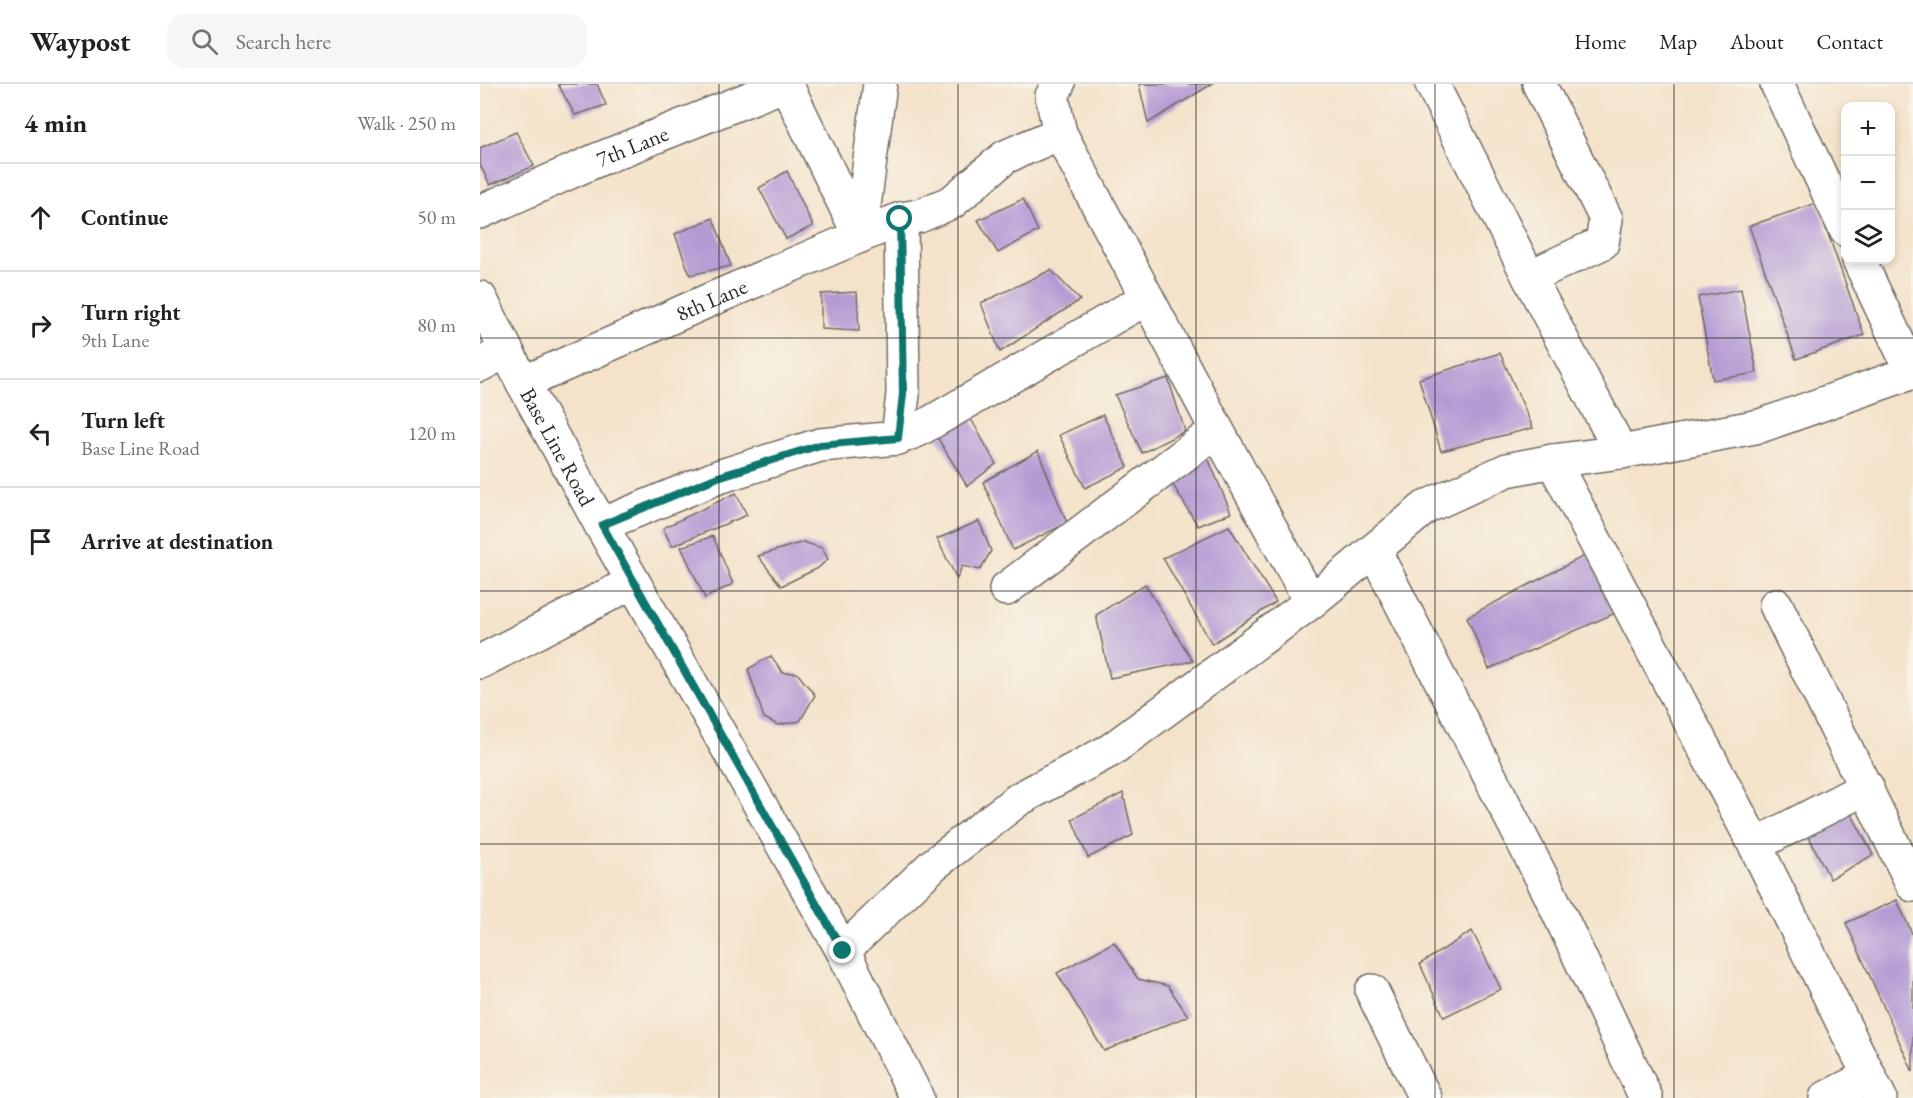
<!DOCTYPE html>
<meta charset="utf-8">
<style>
body{margin:0;font-family:"EB Garamond",serif;background:#f6f6f6;color:#202124}
.controls{position:absolute;right:18px;top:18px;display:grid;overflow:hidden;border-radius:12px;box-shadow:0 3px 9px #0003}
.controls button{width:54px;height:54px;display:grid;place-items:center;padding:0;border:0;border-bottom:2px solid #e0e0e0;background:#fff;color:#202124;font:30px sans-serif}
.stop{position:absolute;width:18px;height:18px;margin:-14px;border:4px solid #0f766e;border-radius:50%;background:#fff}
.stop.end{background:#0f766e;border-color:#fff;box-shadow:0 2px 6px #0008}
.list{margin:0;padding:0;list-style:none}
h2{display:flex;justify-content:space-between;align-items:center;height:78px;margin:0;padding:0 24px;font-size:26px}
h2 small{font-size:20px;font-weight:400;color:#757577}
.list li{display:grid;grid-template-columns:39px 1fr auto;gap:18px;align-items:center;box-sizing:border-box;height:108px;padding:0 24px;border-top:2px solid #e0e0e0}
.list b{display:block;font-size:22px;white-space:nowrap}
.list p{margin:0;font-size:20px;white-space:nowrap;color:#757577}
.list em{font-size:20px;font-style:normal;color:#757577}
.icon{flex:none;width:33px;height:33px;fill:none;stroke:currentColor;stroke-width:2;stroke-linecap:round;stroke-linejoin:round}
.map{position:relative;flex:none;width:1433px;height:1014px;overflow:hidden}
header{display:flex;align-items:center;gap:36px;box-sizing:border-box;height:84px;padding:0 30px;background:#fff;border-bottom:2px solid #e0e0e0}
header strong{font-size:28px}
nav{display:flex;gap:33px;margin-inline-start:auto;font-size:21px}
.search{width:420px;height:54px;background:#f6f6f6;display:flex;align-items:center;gap:15px;box-sizing:border-box;padding:0 21px;border-radius:18px;color:#757577;font-size:22px}
main{display:flex}
aside{flex:1;background:#fff}
.map>svg:first-child{display:block}
.building{fill:#b59bd4}
.lines{fill:none;stroke-linecap:round;stroke-linejoin:round}
.minor-casing{stroke:#716b63;stroke-width:36}
.minor{stroke:#fff;stroke-width:33}
.route{stroke:#0f766e;stroke-width:8}
.grid{fill:none;stroke:#2b2b2b;stroke-width:1.5;stroke-opacity:0.55}
.labels{text-anchor:middle;dominant-baseline:central;stroke-width:6;stroke-linejoin:round;paint-order:stroke}
.street-label{font-size:22px;fill:#2b2b2b;stroke:#f7f3e8}
</style>
<header>
<strong>Waypost</strong>
<div class="search"><svg class="icon" aria-label="search" viewBox="0 0 24 24"><circle cx="10" cy="10" r="6"/><path d="M15 15l6 6"/></svg>Search here</div>
<nav><a>Home</a><a>Map</a><a>About</a><a>Contact</a></nav>
</header>
<main>
<aside>
<h2>4 min<small>Walk · 250 m</small></h2>
<ul class="list">
<li><svg class="icon" aria-label="ahead" viewBox="0 0 24 24"><path d="M12 20V5M6 11l6-6 6 6"/></svg><div><b>Continue</b></div><em>50 m</em></li>
<li><svg class="icon" aria-label="right" viewBox="0 0 24 24"><path d="M7 20v-9h11M14 6l5 5-5 5"/></svg><div><b>Turn right</b><p>9th Lane</p></div><em>80 m</em></li>
<li><svg class="icon" aria-label="left" viewBox="0 0 24 24"><path d="M17 20v-9H6M10 6l-5 5 5 5"/></svg><div><b>Turn left</b><p>Base Line Road</p></div><em>120 m</em></li>
<li><svg class="icon" aria-label="arrive" viewBox="0 0 24 24"><path d="M6 21V4h12l-3 4 3 4H6"/></svg><div><b>Arrive at destination</b></div></li>
</ul>
</aside>
<div class="map">
<svg width="1433" height="1014" viewBox="0 0 1433 1014">
<rect width="100%" height="100%" fill="#f7f3e8"/>
<filter id="ink" filterUnits="userSpaceOnUse"><feTurbulence type="fractalNoise" baseFrequency=".0167" numOctaves="2"/><feDisplacementMap in="SourceGraphic" scale="12" xChannelSelector="R" yChannelSelector="G"/><feConvolveMatrix kernelMatrix="1 2 1 2 8 2 1 2 1" color-interpolation-filters="sRGB"/></filter>
<filter id="wash" filterUnits="userSpaceOnUse"><feTurbulence type="fractalNoise" baseFrequency=".008" numOctaves="4" result="noise"/><feDisplacementMap in="SourceGraphic" scale="24" xChannelSelector="R" yChannelSelector="G"/><feGaussianBlur stdDeviation="1.35" result="paint"/><feColorMatrix in="noise" values="0 0 0 0 0 0 0 0 0 0 0 0 0 0 0 0 0 1.4 0 .05"/><feComposite in="paint" operator="in"/></filter>
<g filter="url(#wash)">
<rect width="100%" height="100%" fill="#f4e3ca"/>
<g id="blocks">
<!-- building -->
<g class="building">
<path d="M78 0H117L126 21 95 31Z"/>
<path d="M659 0H732L668 39Z"/>
<path d="M36 48 54 82 10 101 0 81V64Z"/>
<path d="M307 87 333 142 306 155 279 104Z"/>
<path d="M543 115 558 147 518 169 498 136Z"/>
<path d="M1337 119 1384 251 1316 275 1269 142Z"/>
<path d="M233 134 251 182 210 191 195 150Z"/>
<path d="M571 186 600 216 520 268 501 219Z"/>
<path d="M1261 205 1277 289 1233 296 1218 213Z"/>
<path d="M377 208 379 247 341 245V210Z"/>
<path d="M1020 269 1053 344 961 367 939 295Z"/>
<path d="M688 294 705 347 662 369 635 311Z"/>
<path d="M623 331 648 383 605 404 579 351Z"/>
<path d="M490 333 516 380 487 402 457 353Z"/>
<path d="M558 367 587 439 533 466 503 398Z"/>
<path d="M726 369 751 429 718 442 690 396Z"/>
<path d="M256 409 267 431 192 462 183 444Z"/>
<path d="M499 437 511 467 500 486 482 482 477 495 457 455Z"/>
<path d="M749 442 796 518 732 560 683 474Z"/>
<path d="M233 452 253 500 225 514 201 463Z"/>
<path d="M323 458 342 464 348 475 338 484 301 502 278 472Z"/>
<path d="M1108 470 1140 527 1009 585 987 533Z"/>
<path d="M665 500 713 577 630 594 616 531Z"/>
<path d="M291 572 303 589H317L335 611 320 637 298 641 284 634 268 585Z"/>
<path d="M643 709 653 751 608 774 592 735Z"/>
<path d="M1370 727 1393 771 1350 795 1327 749Z"/>
<path d="M1417 816 1433 852V988L1366 839Z"/>
<path d="M992 847 1021 905 964 933 940 880Z"/>
<path d="M634 858 658 895 688 902 708 932 624 967 577 889Z"/>
</g>
</g>
</g>
<g filter="url(#ink)">
<use href="#blocks" fill-opacity="0" stroke="#716b63" stroke-width="1.5"/>
<g class="lines">
<!-- minor casing -->
<g class="minor-casing">
<g id="minor">
<path d="M306 0 380 152"/>
<path d="M578 0 572 12 580 49 737 346 831 518"/>
<path d="M952 0 1049 193 1141 368"/>
<path d="M1297 0 1366 146"/>
<path id="s1" d="M0 128 117 76 306 0"/>
<path d="M380 152 400 0"/>
<path d="M1379 176 1432 288"/>
<path d="M1049 193 1122 159 1126 135 1059 0"/>
<path id="s2" d="M0 214 43 299 121 441 363 867 437 1014"/>
<path d="M0 281 26 267"/>
<path id="s3" d="M43 299 225 218 380 152 421 135 439 132 472 118 525 73 580 49"/>
<path d="M418 354 423 310 421 135"/>
<path d="M1073 377 1275 761 1400 1014"/>
<path d="M121 441 238 393 340 361 418 354 438 346 667 214"/>
<path d="M894 466 1068 806 1166 1014"/>
<path d="M526 505 737 346"/>
<path d="M1296 521 1433 801"/>
<path d="M0 578 153 498"/>
<path d="M1275 761 1387 703"/>
<path d="M363 867 453 781 539 715 631 666 831 518 946 423 1027 386 1073 377 1141 368 1280 342 1433 288"/>
<path d="M892 907 945 1014"/>
<path d="M1346 1014 1389 992"/>
</g>
</g>
<!-- minor -->
<use href="#minor" class="minor"/>
</g>
</g>
<g class="lines" filter="url(#ink)">
<!-- route -->
<path class="route" d="M363 867 122 441 238 393 340 361 418 354 423 310 420 135"/>
</g>
<!-- grid -->
<path class="grid" d="M239 0V1014M478 0V1014M716 0V1014M955 0V1014M1194 0V1014M0 254H1433M0 507H1433M0 760H1433"/>
<g class="labels">
<!-- street labels -->
<g class="street-label">
<text stroke="none"><textPath href="#s1" startOffset="166">7th Lane</textPath></text>
<text stroke="none"><textPath href="#s3" startOffset="206">8th Lane</textPath></text>
<text stroke="none"><textPath href="#s2" startOffset="168">Base Line Road</textPath></text>
</g>
</g>
</svg>
<div class="controls">
<button>+</button>
<button>−</button>
<button><svg class="icon" aria-label="layers" viewBox="0 0 24 24"><path d="M12 4l9 5-9 5-9-5zM3 14l9 5 9-5"/></svg></button>
</div>
<div class="stop" style="left:420px;top:135px"></div>
<div class="stop end" style="left:363px;top:867px"></div>
</div>
</main>
